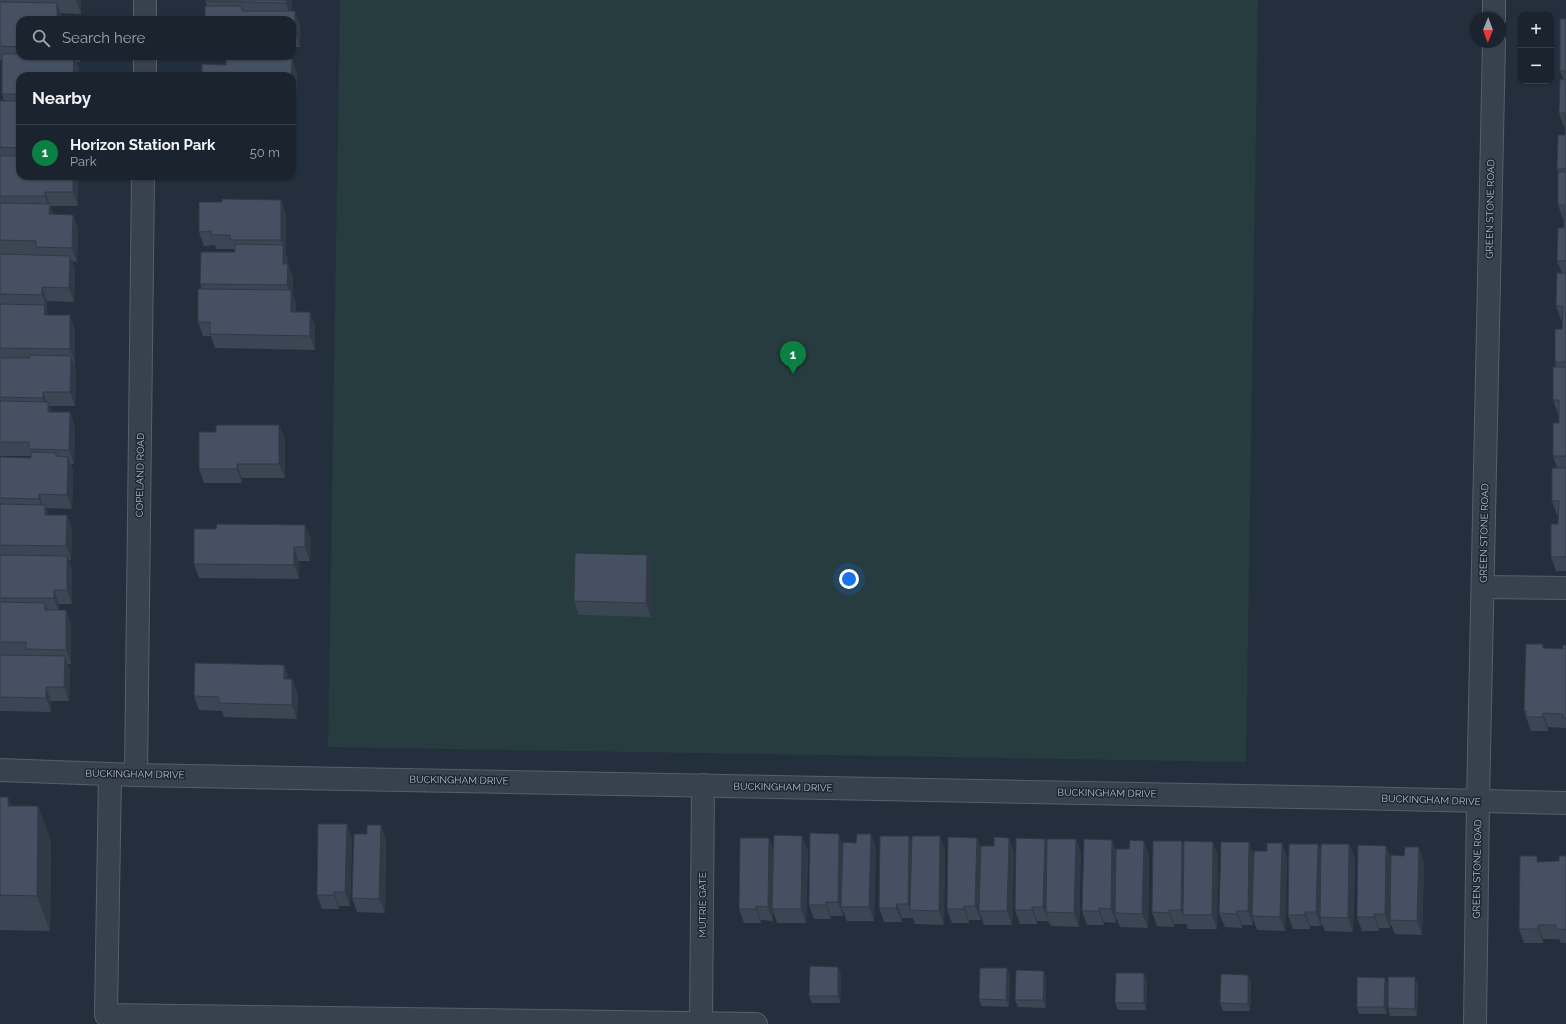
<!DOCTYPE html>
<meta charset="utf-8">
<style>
body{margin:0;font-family:Raleway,sans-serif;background:#282f3a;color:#f1f3f6}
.controls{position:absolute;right:12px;top:12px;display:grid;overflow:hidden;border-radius:8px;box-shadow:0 1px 3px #0004}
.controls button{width:36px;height:36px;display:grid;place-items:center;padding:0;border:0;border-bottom:1px solid #39404a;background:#1b232e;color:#f1f3f6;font:20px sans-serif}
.compass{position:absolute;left:1470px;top:12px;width:36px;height:36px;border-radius:50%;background:#1b232e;box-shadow:0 1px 3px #0004;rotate:181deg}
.you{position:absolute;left:849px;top:579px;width:14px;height:14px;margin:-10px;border:3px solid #fff;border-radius:50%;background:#1a73e8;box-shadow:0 0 0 6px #1a73e833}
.badge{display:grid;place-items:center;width:26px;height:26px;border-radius:50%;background:#0b8043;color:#fff;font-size:13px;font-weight:700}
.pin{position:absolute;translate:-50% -33px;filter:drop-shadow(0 1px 2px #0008)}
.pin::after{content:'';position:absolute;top:21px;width:14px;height:12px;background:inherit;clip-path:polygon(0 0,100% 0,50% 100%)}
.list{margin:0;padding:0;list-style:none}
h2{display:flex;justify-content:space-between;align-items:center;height:52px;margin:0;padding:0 16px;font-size:17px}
h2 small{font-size:13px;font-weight:400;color:#a0a4aa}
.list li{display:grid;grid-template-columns:26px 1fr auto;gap:12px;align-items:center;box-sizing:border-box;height:56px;padding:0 16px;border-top:1px solid #39404a}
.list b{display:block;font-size:15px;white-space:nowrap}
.list p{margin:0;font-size:13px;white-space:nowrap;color:#a0a4aa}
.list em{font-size:13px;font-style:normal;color:#a0a4aa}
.icon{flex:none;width:22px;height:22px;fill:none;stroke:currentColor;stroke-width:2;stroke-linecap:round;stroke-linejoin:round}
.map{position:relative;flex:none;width:1566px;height:1024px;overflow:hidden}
.search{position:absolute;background:#1b232e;box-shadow:0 1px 3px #0004;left:16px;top:16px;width:280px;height:44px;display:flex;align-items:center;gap:10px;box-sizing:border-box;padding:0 14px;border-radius:12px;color:#a0a4aa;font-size:15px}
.panel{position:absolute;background:#1b232e;box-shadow:0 1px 3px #0004;left:16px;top:72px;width:280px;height:108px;border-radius:12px}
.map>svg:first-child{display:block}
.green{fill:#263c3f}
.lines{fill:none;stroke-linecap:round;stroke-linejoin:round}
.minor-casing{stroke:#565f6c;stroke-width:24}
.minor{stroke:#38414e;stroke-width:22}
.wall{fill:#3b4654}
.shaded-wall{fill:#303945}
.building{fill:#455162;stroke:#303945}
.labels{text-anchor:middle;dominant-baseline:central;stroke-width:3;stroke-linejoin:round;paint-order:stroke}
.street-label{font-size:10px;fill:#b4bcc9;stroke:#1d2633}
</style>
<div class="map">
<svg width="1566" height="1024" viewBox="0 0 1566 1024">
<rect width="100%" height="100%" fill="#242f3e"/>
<!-- green -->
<path class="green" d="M340 0H1258L1246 762 328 747Z"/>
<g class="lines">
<!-- minor casing -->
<g class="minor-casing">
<g id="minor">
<path d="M1494 18V0"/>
<path d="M145 20V0"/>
<path d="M145 76V56"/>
<path d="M1483 587 1566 588"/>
<path d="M0 770 136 775 1353 798 1566 803"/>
<path d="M110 774 106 1015 756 1024"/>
<path d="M136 775 143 176"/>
<path d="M701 1024 703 785"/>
<path d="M1475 1024 1478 801 1494 42"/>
</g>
</g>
<!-- minor -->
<use href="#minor" class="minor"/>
</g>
<!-- wall -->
<g class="wall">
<path d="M0 0H81V14L61 13 20 20V56H80V62H76L79 70V76H20V176H78V206H50L53 214 73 215 78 229 77 262 72 261 75 270 74 302 47 301V309H46L48 315 75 329V363H74L76 370 75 406H49L52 412 75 426 74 464H71L73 471 72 509 46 508 49 515H67L72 529 71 560H69L72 570V604H59V610L71 624V664H67L70 670 69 701H51V712L0 711V457L31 458V456H0V254L39 255 0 254V101H4L2 94V60H0Z"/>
<path d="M205 0H292L291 11 300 25V47H292V20L207 6Z"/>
<path d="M1566 19V571H1556L1551 557 1558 524V515H1557L1552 501 1557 468 1553 456 1559 423V414H1558L1553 400 1556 367 1555 362 1562 329V320H1561L1556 306 1562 273 1557 261 1564 228V219H1563L1558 205V172L1557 169 1565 135V127H1564L1559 113 1563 79 1560 71Z"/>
<path d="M210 56H289V59L297 73 296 98 292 97V76L226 65 236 58 235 57H210Z"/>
<path d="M281 200 286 214V254L288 259V265L293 278V295L296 304V312L315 326V350L215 348 211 336H203L198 322 202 289 200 284 235 252 234 249H216L215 245 204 246 199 232 222 202Z"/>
<path d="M279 425 285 439V478H242V483H204L199 469 216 432Z"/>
<path d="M311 539 310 561H299V579L199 578 194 564Z"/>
<path d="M647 555 652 569 651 617 579 615 574 601Z"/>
<path d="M1566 645V728L1548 727V731H1531L1524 711 1544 648 1563 649Z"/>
<path d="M284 665 289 679 298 693 297 719 224 717 222 711 199 710 194 696Z"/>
<path d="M0 797 11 806H38L51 841 50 931 0 930Z"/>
<path d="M352 838 350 906H339V909H322L317 895Z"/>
<path d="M977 838 981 849 1014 852 1012 925H984L981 915V920H969V923H952L947 909Z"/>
<path d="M386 839 385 913 357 912 352 898Z"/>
<path d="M1045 839 1047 845 1076 839 1081 853 1079 927 1051 926 1048 921H1037V924H1020L1015 910Z"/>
<path d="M1112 840 1116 851 1149 855 1148 928 1120 927 1116 917V923L1104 922V925H1087L1082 911Z"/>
<path d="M1182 841 1184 847 1213 842 1218 856 1217 929H1188L1186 923V924H1174V927L1157 926 1152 912Z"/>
<path d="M911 843 945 850 944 925 915 924 913 918H902V922H884L879 908Z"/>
<path d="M1282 843 1287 857 1285 931 1257 930 1253 919V925H1242V928L1225 927 1219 913 1254 854 1267 851Z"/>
<path d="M1318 844 1321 853 1349 844 1355 858 1353 932 1325 931 1322 923 1321 926H1310V929H1293L1288 915Z"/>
<path d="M843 845 876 848 874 921H847L843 911V916H831V919H814L809 905Z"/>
<path d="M808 850 806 923H777L773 911V921L761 920V923H744L739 909 773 851Z"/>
<path d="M1566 856V943H1561L1559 939H1543V943H1524L1519 929 1559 861Z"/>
<path d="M1391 858 1424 861 1422 935 1395 934 1390 923V928H1379V931H1362L1357 917Z"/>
<path d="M841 974 840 1003H812L809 996Z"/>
<path d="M1010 975 1009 1007 981 1006 979 999Z"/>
<path d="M1248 975 1251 982 1250 1011H1223L1220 1003Z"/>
<path d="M1046 978V1008L1018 1007 1015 1000Z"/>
<path d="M1385 978 1387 985V1014H1359L1357 1007Z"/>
<path d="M1147 981 1146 1010H1118L1115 1003Z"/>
<path d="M1418 984 1417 1016H1390L1388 1008Z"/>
</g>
<!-- shaded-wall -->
<g class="shaded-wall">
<path d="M76 0H81V14Z"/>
<path d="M286 0H292L291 17 286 3Z"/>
<path d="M57 3 62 17H57Z"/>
<path d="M295 11 300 25V47L295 33Z"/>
<path d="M74 56 79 70V76H73Z"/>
<path d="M78 56H80V62Z"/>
<path d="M287 56H289V63Z"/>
<path d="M292 59 297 73 296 98 292 86V76H291Z"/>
<path d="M73 176H78V206L73 192Z"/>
<path d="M45 192 55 218 49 214V209L45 196Z"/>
<path d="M281 200 286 214V254L288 259V265L293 278V295L296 304V326L291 312V295L287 285 283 264V245L281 240Z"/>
<path d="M73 215 78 229 77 262 72 248Z"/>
<path d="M70 256 75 270 74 302 69 288Z"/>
<path d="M42 287 47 301V309L42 295Z"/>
<path d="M45 305 50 319 44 315Z"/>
<path d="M310 312 315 326V350L310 336Z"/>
<path d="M70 315 75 329V363L70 349Z"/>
<path d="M71 356 76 370 75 406 70 392Z"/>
<path d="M43 392 53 416V426L43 398Z"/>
<path d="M70 412 75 426 74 464 69 450Z"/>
<path d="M279 425 285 439V478L279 464Z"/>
<path d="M68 457 73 471 72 509 67 495Z"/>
<path d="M237 464 242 478V483L237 469Z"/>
<path d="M39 494 44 508V513L39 499Z"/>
<path d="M45 505 50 519 45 515Z"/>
<path d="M67 515 72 529 71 560 66 546Z"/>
<path d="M305 525 311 539 310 561 305 547Z"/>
<path d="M294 547 299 561V579L294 565Z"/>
<path d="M647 555 652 569 651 617 646 603Z"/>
<path d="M67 556 72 570V604L67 590Z"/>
<path d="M54 590 59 604V612L54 598Z"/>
<path d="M45 603 51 617 45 610Z"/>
<path d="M66 610 71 624V664L66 650Z"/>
<path d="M65 656 70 670 69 701 64 687Z"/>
<path d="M284 665 289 679V693L284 679Z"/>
<path d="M292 679 298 693 297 719 292 705Z"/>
<path d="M46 687 51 701V712L46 698Z"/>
<path d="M1543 713 1548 727V731L1543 717Z"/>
<path d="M8 797 21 832 8 806Z"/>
<path d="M38 806 51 841 50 931 37 896Z"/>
<path d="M347 824 352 838 350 906 345 892Z"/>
<path d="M381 825 386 839 385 913 379 899Z"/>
<path d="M839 834 844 848 841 907 843 911V916L838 902Z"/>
<path d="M871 834 876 848 874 921 869 907Z"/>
<path d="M802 836 808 850 806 923 801 909Z"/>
<path d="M909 836 914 850 910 910 913 918 908 904Z"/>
<path d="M940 836 945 850 944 925 939 911Z"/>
<path d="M769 838 774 852 772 909 773 911V921L768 907Z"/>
<path d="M977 838 982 852 979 911 981 915V920L975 906Z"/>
<path d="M1009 838 1014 852 1012 925 1007 911Z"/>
<path d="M1045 839 1050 853 1046 912 1048 921 1043 907Z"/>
<path d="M1076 839 1081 853 1079 927 1074 913Z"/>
<path d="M1112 840 1117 854 1115 913 1116 917V923L1111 909Z"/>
<path d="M1144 841 1149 855 1148 928 1142 914Z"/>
<path d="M1182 841 1187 855 1183 915 1186 924 1181 910Z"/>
<path d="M1213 842 1218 856 1217 929 1212 915Z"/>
<path d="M1249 842 1254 856 1252 916 1253 919V925L1248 911Z"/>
<path d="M1282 843 1287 857 1285 931 1280 917Z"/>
<path d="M1318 844 1323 858 1320 917 1322 923 1321 926 1316 912Z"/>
<path d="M1349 844 1355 858 1353 932 1348 918Z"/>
<path d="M1386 846 1392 860 1390 920V928L1385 914Z"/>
<path d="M1419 847 1424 861 1422 935 1417 921Z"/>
<path d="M334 892 339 906V909L334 895Z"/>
<path d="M826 902 831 916V919L826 905Z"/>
<path d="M897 904 902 918V922L896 908Z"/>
<path d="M756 906 761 920V923L756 909Z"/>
<path d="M964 906 969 920V923L964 909Z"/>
<path d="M1032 907 1037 921V924L1032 910Z"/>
<path d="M1099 908 1104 922V925L1099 911Z"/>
<path d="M1169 910 1174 924V927L1169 913Z"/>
<path d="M1237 911 1242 925V928L1237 914Z"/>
<path d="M1305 912 1310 926V929L1305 915Z"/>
<path d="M1374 914 1379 928V931L1374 917Z"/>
<path d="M1538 925 1543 939V943L1538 929Z"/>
<path d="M838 967 841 974 840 1003 838 996Z"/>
<path d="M1007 968 1010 975 1009 1007 1006 1000Z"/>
<path d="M1044 971 1046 978V1008L1043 1000Z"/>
<path d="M1144 973 1147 981 1146 1010 1144 1003Z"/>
<path d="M1248 975 1251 982 1250 1011 1248 1004Z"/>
<path d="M1415 977 1418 984 1417 1016 1415 1009Z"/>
<path d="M1385 978 1387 985V1014L1384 1007Z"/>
</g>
<!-- building -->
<g class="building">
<path d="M205 0H286V3L205 1Z"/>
<path d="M0 2 57 3V17H75V20H20V47L0 46Z"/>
<path d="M205 6H241L242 11H295V33H292V20H205Z"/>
<rect x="1560" y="19" width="6" height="52"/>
<path d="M2 54H20V56H74L73 76H20V94H2Z"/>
<path d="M226 58 292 59 291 76H202V64L226 65Z"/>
<path d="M1560 79 1566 80V169H1557L1558 135H1565V113H1559Z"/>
<path d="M0 101H20V148L0 147Z"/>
<path d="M0 156H20V176H73V192H45V196H0Z"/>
<path d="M1558 172H1566V261H1557L1558 228H1564V205H1558Z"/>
<path d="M222 199 281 200V240H231L230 235H211V231L199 232V202H222Z"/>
<path d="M0 203 50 204 49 214 73 215 72 248 36 247V241L0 240Z"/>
<path d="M235 244 283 245V264H288L287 285 200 284 201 252H235Z"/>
<path d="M0 254 70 256 69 288 42 287V295L0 294Z"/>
<path d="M1557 273H1566V362H1555V329H1562L1563 306H1556Z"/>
<path d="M198 289 291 290V312H310V336L210 334V322H198Z"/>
<path d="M0 304 45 305 44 315H70V349L0 348Z"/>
<path d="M30 355 71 356 70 392H43V398L0 397V358H30Z"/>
<path d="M1553 367H1566V456H1553V423H1559V400H1553Z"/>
<path d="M0 401 48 402V412H70L69 450 29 449V442H0Z"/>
<path d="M216 425H279V464H237V469H199V432H216Z"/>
<path d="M31 452 56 453V456L68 457 67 495 39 494V499L0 498V457L31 458Z"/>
<path d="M1552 468H1566V557H1551V524H1558L1559 501H1552Z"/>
<path d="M0 504 45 505V515H67L66 546 0 545Z"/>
<path d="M217 524 305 525V547H294V565L194 564V529H216Z"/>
<path d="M575 553 647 555 646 603 574 601Z"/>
<path d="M0 555 67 556V590H54V598H0Z"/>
<path d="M0 602 45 603V610H66V650L26 649V642H0Z"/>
<path d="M1526 644H1543V648L1563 649V645H1566V718H1563V714L1543 713V717H1526V711H1524Z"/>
<path d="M0 655 65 656 64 687H46V698L0 697Z"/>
<path d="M195 663 284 665V679H292V705L219 703V697L194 696Z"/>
<path d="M0 797H8V806H38L37 896 0 895Z"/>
<path d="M318 824H347L345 892H334V895H317Z"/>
<path d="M367 825H381L379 899 352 898 354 834H367Z"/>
<path d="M810 833 839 834 838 902H826V905H809Z"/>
<path d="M857 834H871L869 907H841L843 842 856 843Z"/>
<path d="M774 835 802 836 801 909H772Z"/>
<path d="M880 836H909L908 904H897L896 908H879Z"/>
<path d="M912 836H940L939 911 910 910Z"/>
<path d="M948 837 977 838 975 906H964V909H947Z"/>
<path d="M994 837 1009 838 1007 911H979L981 846H994Z"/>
<path d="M740 838H769L768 907 756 906V909H739Z"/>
<path d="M1016 838 1045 839 1043 907H1032V910H1015Z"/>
<path d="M1047 839H1076L1074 913 1046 912Z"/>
<path d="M1084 839 1112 840 1111 909 1099 908V911H1082Z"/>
<path d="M1130 840 1144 841 1142 914 1115 913 1116 849H1129Z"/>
<path d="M1153 841H1182L1181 910H1169V913L1152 912Z"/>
<path d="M1184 841 1213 842 1212 915H1183Z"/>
<path d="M1221 842H1249L1248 911H1237V914L1219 913Z"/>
<path d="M1267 843H1282L1280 917 1252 916 1254 851H1267Z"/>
<path d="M1289 844H1318L1316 912H1305V915H1288Z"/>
<path d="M1321 844H1349L1348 918 1320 917Z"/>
<path d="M1358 845 1386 846 1385 914H1374V917H1357Z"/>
<path d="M1405 847H1419L1417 921 1390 920 1391 855 1404 856Z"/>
<path d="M1520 856H1537V862L1559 861V856H1566V930L1556 929V925H1538V929H1519Z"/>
<path d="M810 966 838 967V996H809Z"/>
<path d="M980 968H1007L1006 1000 979 999Z"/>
<path d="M1016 970 1044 971 1043 1000H1015Z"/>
<path d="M1116 973H1144V1003H1115Z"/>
<path d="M1221 974 1248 975V1004L1220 1003Z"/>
<path d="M1357 977 1385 978 1384 1007H1357Z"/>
<path d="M1388 977H1415V1009L1388 1008Z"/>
</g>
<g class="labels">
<!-- street labels -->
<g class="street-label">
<text transform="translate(1490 209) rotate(-89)">GREEN STONE ROAD</text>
<text transform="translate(140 475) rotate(-89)">COPELAND ROAD</text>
<text transform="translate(1484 533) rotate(-89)">GREEN STONE ROAD</text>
<text transform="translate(135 774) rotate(1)">BUCKINGHAM DRIVE</text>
<text transform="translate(459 780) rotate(1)">BUCKINGHAM DRIVE</text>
<text transform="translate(783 787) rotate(1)">BUCKINGHAM DRIVE</text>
<text transform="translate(1107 793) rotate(1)">BUCKINGHAM DRIVE</text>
<text transform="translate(1431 800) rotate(2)">BUCKINGHAM DRIVE</text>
<text transform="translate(1477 869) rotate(-89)">GREEN STONE ROAD</text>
<text transform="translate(702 905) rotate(-90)">MUTRIE GATE</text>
</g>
</g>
</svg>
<div class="controls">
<button>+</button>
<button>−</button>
</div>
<svg class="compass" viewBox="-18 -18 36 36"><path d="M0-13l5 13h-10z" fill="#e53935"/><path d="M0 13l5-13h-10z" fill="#a0a4aa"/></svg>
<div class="you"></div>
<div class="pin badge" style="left:793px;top:374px">1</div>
<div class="search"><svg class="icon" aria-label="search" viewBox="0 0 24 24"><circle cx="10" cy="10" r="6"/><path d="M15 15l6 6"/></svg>Search here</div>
<section class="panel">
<h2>Nearby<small></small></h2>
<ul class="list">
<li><span class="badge">1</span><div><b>Horizon Station Park</b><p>Park</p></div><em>50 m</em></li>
</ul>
</section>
</div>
